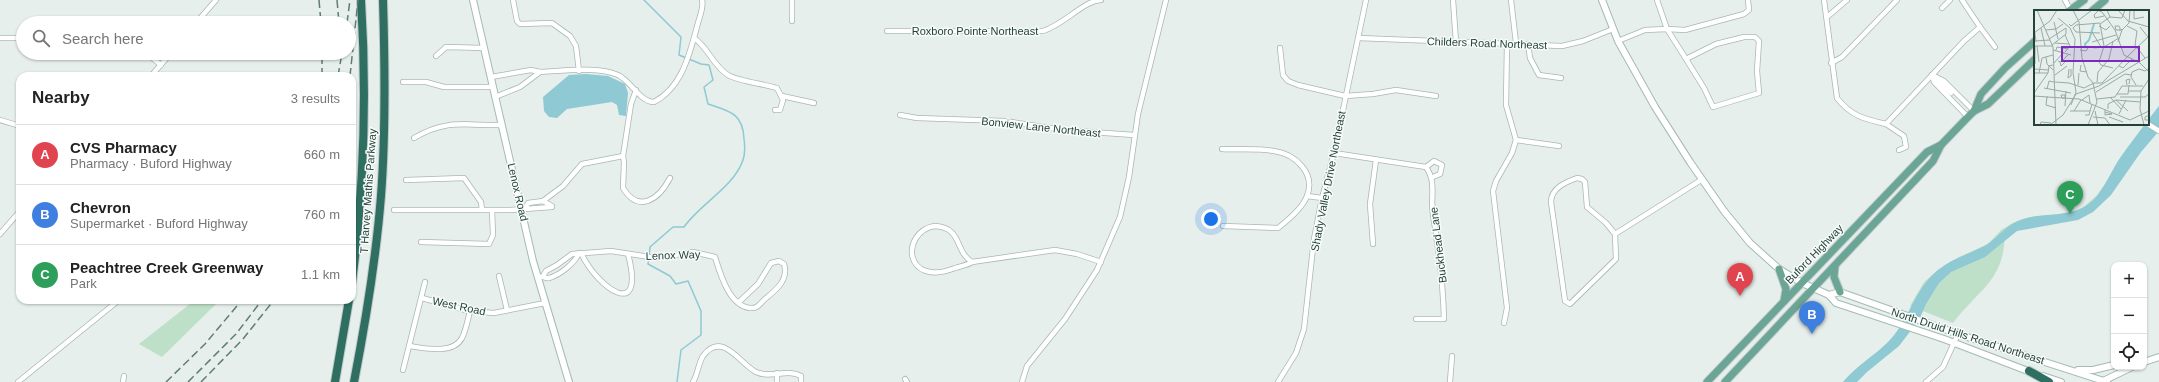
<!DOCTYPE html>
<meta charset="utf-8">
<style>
body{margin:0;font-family:Arial,sans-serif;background:#f2f2f2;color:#222}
.controls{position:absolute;right:12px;bottom:12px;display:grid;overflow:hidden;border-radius:8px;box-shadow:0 1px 3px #0004}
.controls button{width:36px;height:36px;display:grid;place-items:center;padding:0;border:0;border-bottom:1px solid #e0e0e0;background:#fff;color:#222;font:20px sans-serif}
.you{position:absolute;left:1211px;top:219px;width:14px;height:14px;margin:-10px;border:3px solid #fff;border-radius:50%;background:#1a73e8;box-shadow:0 0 0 6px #1a73e833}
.badge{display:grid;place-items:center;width:26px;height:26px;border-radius:50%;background:#111827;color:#fff;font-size:13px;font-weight:700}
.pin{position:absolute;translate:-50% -33px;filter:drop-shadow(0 1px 2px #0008)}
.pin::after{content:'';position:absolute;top:21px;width:14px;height:12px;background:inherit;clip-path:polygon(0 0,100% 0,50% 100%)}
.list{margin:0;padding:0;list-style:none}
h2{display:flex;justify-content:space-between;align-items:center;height:52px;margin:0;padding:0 16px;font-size:17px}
h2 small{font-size:13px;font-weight:400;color:#767676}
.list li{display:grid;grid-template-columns:26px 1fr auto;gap:12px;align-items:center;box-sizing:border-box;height:60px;padding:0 16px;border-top:1px solid #e0e0e0}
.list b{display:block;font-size:15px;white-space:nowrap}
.list p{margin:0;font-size:13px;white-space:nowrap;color:#767676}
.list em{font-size:13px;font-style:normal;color:#767676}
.icon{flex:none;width:22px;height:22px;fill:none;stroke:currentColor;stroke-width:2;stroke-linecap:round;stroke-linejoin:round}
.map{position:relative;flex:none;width:2159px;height:382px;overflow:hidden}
.search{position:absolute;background:#fff;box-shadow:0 1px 3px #0004;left:16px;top:16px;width:340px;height:44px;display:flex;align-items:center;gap:10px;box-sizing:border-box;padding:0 14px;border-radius:22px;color:#767676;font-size:15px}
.panel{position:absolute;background:#fff;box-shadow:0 1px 3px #0004;left:16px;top:72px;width:340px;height:232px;border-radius:12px}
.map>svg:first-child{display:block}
.green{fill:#bfe0c8}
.water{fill:#8ec9d4}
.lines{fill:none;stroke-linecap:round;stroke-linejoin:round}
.stream{stroke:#8ec9d4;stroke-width:1.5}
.street-casing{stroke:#a8b8b2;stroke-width:6}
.secondary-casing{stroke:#a4bbb3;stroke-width:8}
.primary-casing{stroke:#c2cac8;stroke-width:9}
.highway-casing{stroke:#c2cac8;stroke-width:10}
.street{stroke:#fff;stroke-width:4.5}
.secondary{stroke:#fff;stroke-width:6}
.primary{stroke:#6aa596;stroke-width:7}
.highway{stroke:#2f6f62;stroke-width:8}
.rail{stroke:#5f7d75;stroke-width:1.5;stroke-dasharray:8 4;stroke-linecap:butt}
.labels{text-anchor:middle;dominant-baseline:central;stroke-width:3;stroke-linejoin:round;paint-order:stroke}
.street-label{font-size:11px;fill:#24423a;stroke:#f7fbf9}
.inset-river{fill:none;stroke:#8ec9d4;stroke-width:2}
.inset-road{fill:none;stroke:#98aaa4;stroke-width:1}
.view{fill:#7b2cbf;fill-opacity:0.15;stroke:#7b2cbf;stroke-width:2}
.inset-edge{fill:none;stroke:#24423a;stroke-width:2}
</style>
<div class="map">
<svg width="2159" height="382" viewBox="0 0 2159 382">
<rect width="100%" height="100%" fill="#e6efeb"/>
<!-- green -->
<g class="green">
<path d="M2159 121 2083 212 2005 234C2004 281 1979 289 1953 323L1910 306 1924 282 1938 270 1959 257 1988 244 2001 230 2013 223 2035 216 2052 215 2074 212 2082 208 2096 196 2109 179 2120 159 2148 124Z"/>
<path d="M195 300H220L162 357 139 344Z"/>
</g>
<!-- water -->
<g class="water">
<path d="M586 74 608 76 625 84 628 93 626 116 619 115 617 105 612 102 567 109 557 118 549 117 544 111 543 97 569 75Z"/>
<path d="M2159 106V131L2141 152 2111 195 2093 212 2078 220 2017 231 1985 257 1951 272 1939 283 1926 304 1919 320 1899 346 1867 372 1857 382H1843C1856 366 1874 356 1888 342 1909 321 1914 289 1938 270 1953 258 1970 254 1986 245 1999 237 2006 224 2023 219 2042 213 2063 217 2082 208 2101 199 2109 174 2120 158 2128 146 2137 135 2145 124H2148V120Z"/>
</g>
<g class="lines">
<!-- stream -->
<path class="stream" d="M644 0 681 37 679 55 701 64 709 65 713 80 704 87 708 104C729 111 743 113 744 139 745 145 745 155 743 160 734 187 700 204 684 227H673L650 247 648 264 670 276 676 284 688 281 701 311V335L681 350 677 382"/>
<!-- street casing -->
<g class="street-casing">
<g id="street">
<path d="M513 0 517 21 520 24 552 23 570 36 576 46 579 71"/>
<path d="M1453 0 1456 42"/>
<path d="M1511 0 1516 43"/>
<path d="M1657 0 1667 29 1685 30 1744 14 1749 10 1748 0"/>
<path d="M1824 0 1837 98C1851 116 1864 119 1886 124L1964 41 1980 27 1962 0"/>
<path d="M2065 0 2071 11"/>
<path d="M1942 8 1950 0"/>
<path d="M1827 17 1847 0"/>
<path d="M792 21V0"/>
<path d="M196 23 216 0"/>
<path d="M1980 27 1995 47"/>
<path d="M887 31H1043C1065 24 1083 1 1101 0"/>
<path d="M1744 37H1755L1759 41 1757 71 1759 93 1713 107 1704 88 1686 59 1716 44Z"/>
<path d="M0 38H23"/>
<path d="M694 38C708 47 713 66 728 75 738 81 764 84 777 88L783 100 780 110H775"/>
<path d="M1358 38 1562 46 1583 41 1613 29"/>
<path d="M1618 41 1645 30 1667 29 1686 59"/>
<path d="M1528 44 1530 58 1539 75 1561 78"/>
<path d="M1280 48 1283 75 1288 81 1298 85 1345 96 1373 94 1396 90 1436 96"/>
<path d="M146 53 161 65"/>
<path d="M436 56 446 47 484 48"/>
<path d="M1831 63 1842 57 1897 0"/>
<path d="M1932 75 1944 81 1974 111"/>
<path d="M1932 75 1934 82 1968 117"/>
<path d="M151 76 171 53"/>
<path d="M491 77 531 70 540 72C562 71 598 66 618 75 631 81 640 102 654 102 683 87 690 52 698 23 700 16 704 6 702 0"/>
<path d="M1936 79 1951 93"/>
<path d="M403 82H426L444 87H493"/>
<path d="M636 90 631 104 623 156 624 162 623 188C639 214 659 199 670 178"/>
<path d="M782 96 814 103"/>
<path d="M495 97 520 87 540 72"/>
<path d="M900 115 917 118 1005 121 1063 130 1134 135"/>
<path d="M0 120 20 126"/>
<path d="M1886 124 1904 136 1906 147 1899 150"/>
<path d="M2148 124 2159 131"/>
<path d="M414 138C448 118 467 126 502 125"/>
<path d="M1516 140 1559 146"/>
<path d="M1222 149C1239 150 1257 148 1274 151 1295 154 1316 173 1307 196 1303 207 1287 221 1278 228L1223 226"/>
<path d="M1334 153 1426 167C1437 183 1430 197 1433 215 1439 250 1443 283 1444 319H1416"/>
<path d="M1426 167 1434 161 1442 165 1440 174 1433 177"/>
<path d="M406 180 464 178 481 202 482 210"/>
<path d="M1307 196 1322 198"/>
<path d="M543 201 563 186 582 164 623 156"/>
<path d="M526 207 528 203 543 201 552 206"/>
<path d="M394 210H510L552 207"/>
<path d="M934 226C963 227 954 251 972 262 968 265 961 266 955 268 904 288 900 233 934 226Z"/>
<path d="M0 234 20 211"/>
<path d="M1615 234 1616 259 1570 304 1565 301 1551 202C1551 188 1566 182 1577 178L1582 179 1585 182 1587 207 1606 223 1615 234 1701 180"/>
<path d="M421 242 489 244 493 235 492 210"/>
<path d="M1373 244 1370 204 1376 160"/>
<path d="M581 253C598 289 646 322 628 254"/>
<path d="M972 262 1055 250 1077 254 1101 262"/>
<path d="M499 276 507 310"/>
<path d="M543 276 546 271 557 265 572 254 611 251 656 258 693 252 715 257C720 273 729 306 750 308 757 309 760 304 765 299 776 290 789 280 784 264L779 261 771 263 758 284 739 302"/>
<path d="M540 277C544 276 546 279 549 278 560 275 575 263 579 253"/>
<path d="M422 298 469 311 494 313 545 303"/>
<path d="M1504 323 1507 308 1493 191 1496 181 1512 153 1516 140 1506 105 1507 43"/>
<path d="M409 346C424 348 453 355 462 338 466 330 468 319 470 311"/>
<path d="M403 370 425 282"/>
<path d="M777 373V382"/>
<path d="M905 379 907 382"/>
<path d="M18 382 119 300"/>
<path d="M123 382 124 376"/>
<path d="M693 382C698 374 698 364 703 356 722 330 740 364 756 372 771 379 786 368 801 376V382"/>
<path d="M1022 382 1027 366 1065 319 1097 270 1120 217 1129 177 1138 114 1166 0"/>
<path d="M1278 382 1296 353 1304 329 1314 239 1322 198 1334 153 1366 0"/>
<path d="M1450 382 1452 356"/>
<path d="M1926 382 1943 367 1958 334"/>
</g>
</g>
<!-- secondary casing -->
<g class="secondary-casing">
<g id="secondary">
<path d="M473 0 533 261 569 382"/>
<path d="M1602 0 1618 41 1655 107 1690 162 1724 211 1750 243 1779 269 1802 283 1829 295 1836 303 1944 339 2033 373"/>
<path d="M1829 295 1840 292 1958 334 2107 382"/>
<path d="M2144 362 2159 357"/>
<path d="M2078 370H2093L2114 365"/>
<path d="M2043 376 2061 382"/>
<path d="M2101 382 2132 367"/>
</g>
</g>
<!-- primary casing -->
<g class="primary-casing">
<g id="primary">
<path d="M2069 11 2084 0"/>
<path d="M2092 11 2105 0"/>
<path d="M1974 111 1981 94 2005 68 2035 41"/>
<path d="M1835 266 1834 277 1840 292"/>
<path d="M1779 269 1786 289 1784 301"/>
<path d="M1707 382 1927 152 1941 145 1967 118 1974 111 1988 104 2035 59"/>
<path d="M1725 382 1933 161 1941 145"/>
</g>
</g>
<!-- highway casing -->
<g class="highway-casing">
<g id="highway">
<path d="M352 282C364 188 367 95 361 0"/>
<path d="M2029 371 2049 382"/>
<path d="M335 382 349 300"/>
<path d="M354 382C366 320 376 259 381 196 386 131 385 66 383 0"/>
</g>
</g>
<!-- street -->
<use href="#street" class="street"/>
<!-- secondary -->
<use href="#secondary" class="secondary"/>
<!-- primary -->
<use href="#primary" class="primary"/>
<!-- highway -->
<use href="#highway" class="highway"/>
<!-- rail -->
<g class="rail">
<path d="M319 0 321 23"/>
<path d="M337 0 339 23"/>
<path d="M347 23 350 0"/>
<path d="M322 76V53"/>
<path d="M338 76 342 53"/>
<path d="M350 76 358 0"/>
<path d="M166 382 205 344 242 300"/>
<path d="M188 382 236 334 262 300"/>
<path d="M201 382 243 339 274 300"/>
</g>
</g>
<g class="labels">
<!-- street labels -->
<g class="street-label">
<text x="975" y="31">Roxboro Pointe Northeast</text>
<text transform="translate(1487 43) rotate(2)">Childers Road Northeast</text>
<text transform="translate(1041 127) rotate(6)">Bonview Lane Northeast</text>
<text transform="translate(1328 181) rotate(-79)">Shady Valley Drive Northeast</text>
<text transform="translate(368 191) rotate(-86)">T Harvey Mathis Parkway</text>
<text transform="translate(518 192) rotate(77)">Lenox Road</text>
<text transform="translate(1438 245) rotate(-97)">Buckhead Lane</text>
<text transform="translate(1814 254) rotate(-46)">Buford Highway</text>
<text transform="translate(673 255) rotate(-2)">Lenox Way</text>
<text transform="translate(459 306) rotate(12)">West Road</text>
<text transform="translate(1968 336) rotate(18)">North Druid Hills Road Northeast</text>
</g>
</g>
<!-- overview -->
<g transform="translate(2034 10)">
<rect width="115" height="115" fill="#e6efeb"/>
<path class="inset-river" d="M52 38 51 34 55 30 60 14"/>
<path class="inset-road" d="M3 0 19 37 22 115M39 0 45 12 48 48 54 67 59 73M63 0 68 2 81 20 90 45 106 53 115 62M73 0 76 7 66 14 70 36 65 52 67 55 79 58M84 0 94 11 115 17M100 0V9L110 7M64 1 60 5 61 8 70 6M76 7 88 8 91 0M24 8 36 18 41 29 39 63 42 82 37 95M20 12 24 29M35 14 37 16 58 0M0 16 2 32M65 16 72 20 76 16M93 16 103 21 101 35 111 48M106 17 114 27M7 18 11 36M12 20 22 19 29 14M86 21V18L85 16H81L82 20H87L88 19M58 22 67 37M0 23 16 11 23 0M66 23 42 22 39 18 42 15 66 13M31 25 36 36 31 42M15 29 32 18M0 31 16 30M58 32 82 25M84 32 88 20 95 13 96 0M21 33 35 34M18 35 32 24V18M0 36H19M1 36V54M3 36 5 52M60 38 70 37 85 28M19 40 37 45M22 40 23 37 34 39M46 40 52 41 55 36 57 38M96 44 115 26M12 47 13 54 19 60M24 51 27 52 35 44M26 52 27 56 33 50M20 53 30 42M47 55 46 61 53 62M85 56 89 58 98 49M0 59 15 60M35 59 34 68 37 66V59M0 63H14L15 56 19 55M5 63 8 48 19 45M21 65 33 56M21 72 35 73 50 78 60 73H68L98 42M63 72 64 62 75 49 79 31M44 75 45 63M93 75 92 70 96 69 95 74M102 75 97 67 98 62 105 59 111 61 115 58M10 78 37 83M13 79 15 71 20 72M94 81H107M62 82 91 64 97 65M0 83 14 63M83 84H94L95 75M27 85H31V88H28ZM0 86 14 87M13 87 45 89 96 110 115 101M13 87 12 95 22 98M86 87H111L115 84M77 88 87 99M63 89 81 87 88 76H109M48 90 55 85 56 93M82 90 94 101M31 96 32 81M74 99V94L82 90 106 92M71 100V105L78 104 71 102M36 101H56M40 101 47 90M61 101 64 115M85 104 92 90M51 105H55L58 94M115 106V110H111V107L113 106H115M59 107 71 108 76 115M75 107 89 112M6 115 7 112 17 113M16 115 29 105 42 84 65 76 115 46M54 115 63 92 59 73M110 115 106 99 107 81 115 69"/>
<path class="view" d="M28 37H105V51H28Z"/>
<rect width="115" height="115" class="inset-edge"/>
</g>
</svg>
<div class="controls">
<button>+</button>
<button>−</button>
<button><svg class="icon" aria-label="locate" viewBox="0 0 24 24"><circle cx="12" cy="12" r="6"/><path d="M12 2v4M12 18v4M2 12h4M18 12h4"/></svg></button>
</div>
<div class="you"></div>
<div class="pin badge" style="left:1740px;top:296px;background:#e0444e">A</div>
<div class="pin badge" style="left:1812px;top:334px;background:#3f7fe0">B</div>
<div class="pin badge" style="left:2070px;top:214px;background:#2e9e5b">C</div>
<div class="search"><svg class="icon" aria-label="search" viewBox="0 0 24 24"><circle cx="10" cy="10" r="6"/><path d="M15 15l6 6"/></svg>Search here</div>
<section class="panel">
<h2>Nearby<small>3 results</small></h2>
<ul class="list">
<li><span class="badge" style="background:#e0444e">A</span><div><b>CVS Pharmacy</b><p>Pharmacy · Buford Highway</p></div><em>660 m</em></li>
<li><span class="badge" style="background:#3f7fe0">B</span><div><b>Chevron</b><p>Supermarket · Buford Highway</p></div><em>760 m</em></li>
<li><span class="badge" style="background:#2e9e5b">C</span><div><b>Peachtree Creek Greenway</b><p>Park</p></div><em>1.1 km</em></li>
</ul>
</section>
</div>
